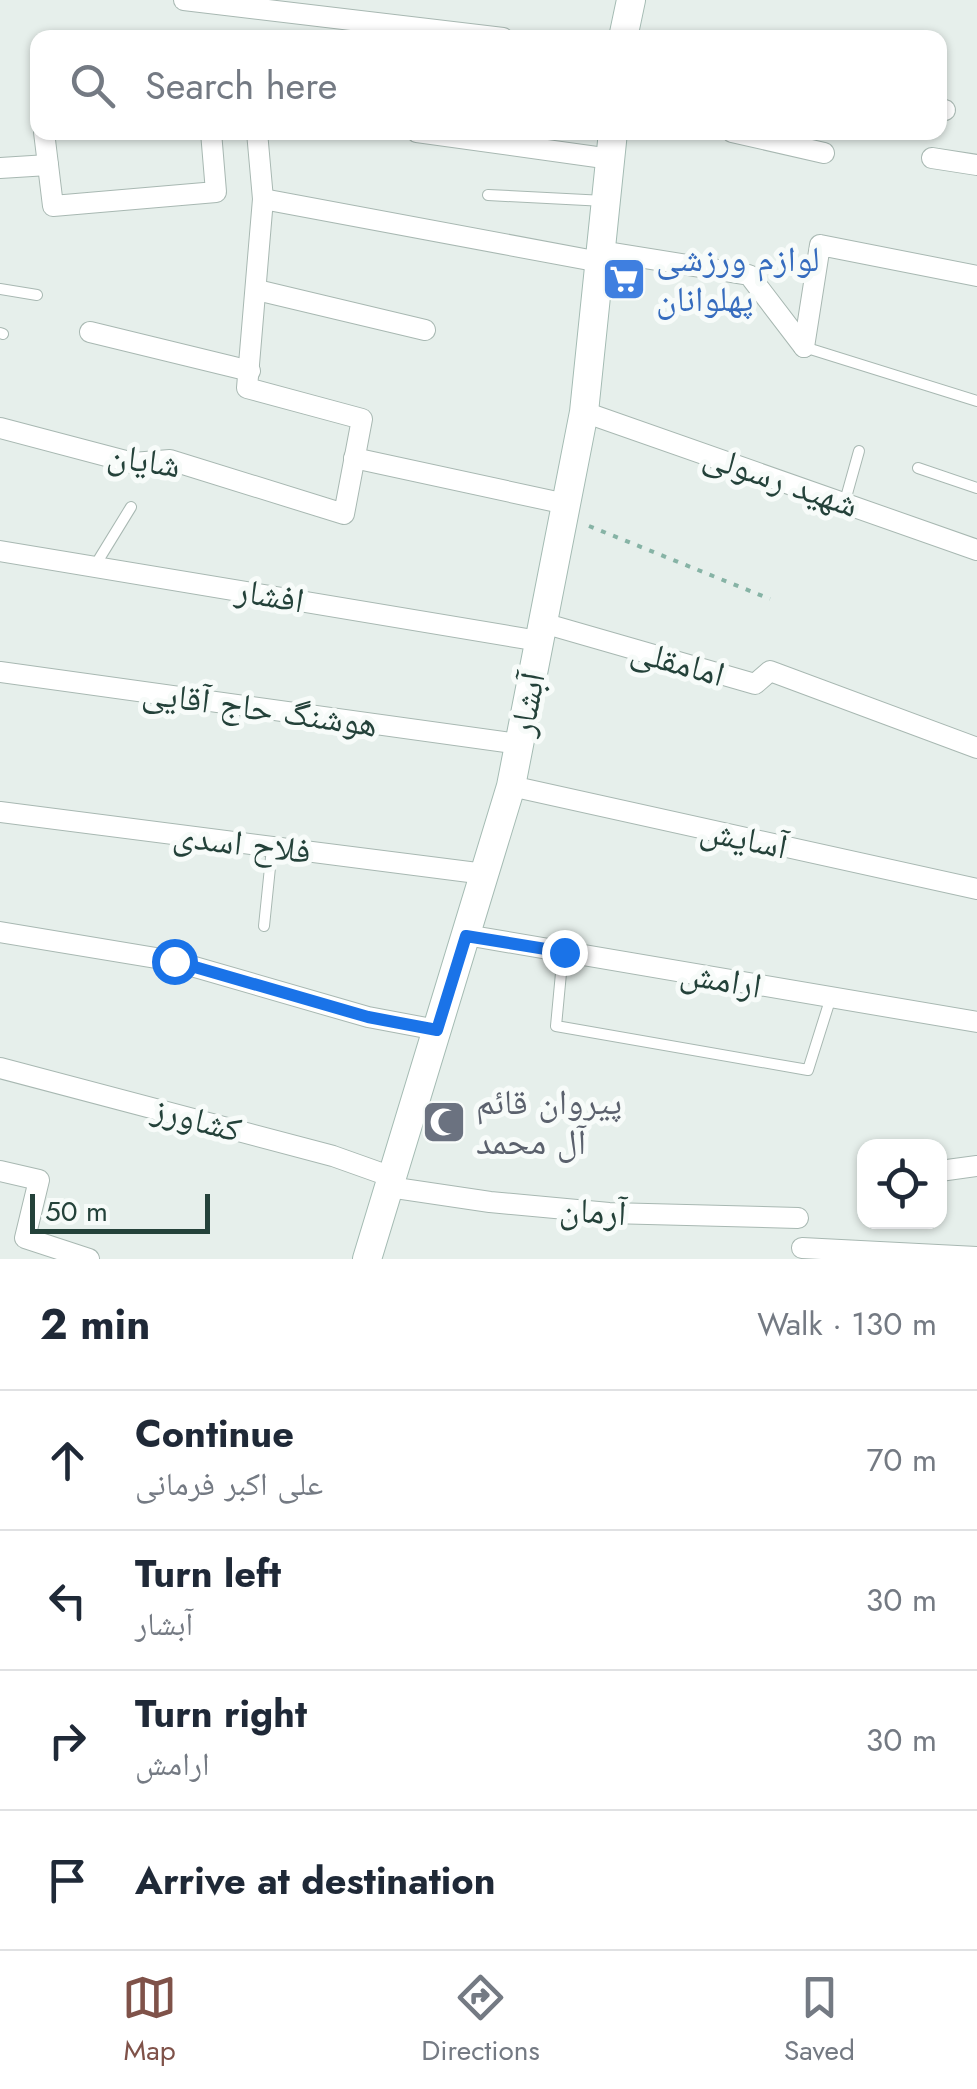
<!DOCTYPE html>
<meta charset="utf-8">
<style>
body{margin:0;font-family:Jost,"Noto Naskh Arabic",sans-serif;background:#f6f6f7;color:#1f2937}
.controls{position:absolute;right:30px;bottom:30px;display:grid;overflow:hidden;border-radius:20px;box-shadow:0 2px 8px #0004}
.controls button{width:90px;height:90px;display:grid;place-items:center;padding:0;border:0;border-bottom:2px solid #e0e1e3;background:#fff;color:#1f2937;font:50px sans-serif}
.scale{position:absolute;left:30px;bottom:25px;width:180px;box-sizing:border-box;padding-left:10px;border:5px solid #24423a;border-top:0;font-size:28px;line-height:35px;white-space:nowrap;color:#24423a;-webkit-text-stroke:8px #f7fbf9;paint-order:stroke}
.stop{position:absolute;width:30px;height:30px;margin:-22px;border:8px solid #1a73e8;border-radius:50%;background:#fff}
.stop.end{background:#1a73e8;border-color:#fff;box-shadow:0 2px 10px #0008}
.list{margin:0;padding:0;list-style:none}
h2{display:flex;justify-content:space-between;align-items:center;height:130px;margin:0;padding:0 40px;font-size:42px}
h2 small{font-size:32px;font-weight:400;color:#747a83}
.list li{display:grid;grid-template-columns:65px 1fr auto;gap:30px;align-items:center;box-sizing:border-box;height:140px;padding:0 40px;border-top:2px solid #e0e1e3}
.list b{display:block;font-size:38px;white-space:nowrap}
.list p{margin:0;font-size:32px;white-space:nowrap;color:#747a83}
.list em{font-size:32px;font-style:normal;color:#747a83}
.icon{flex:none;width:55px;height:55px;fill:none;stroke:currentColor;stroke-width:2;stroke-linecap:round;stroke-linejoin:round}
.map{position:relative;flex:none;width:977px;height:1259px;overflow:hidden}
.search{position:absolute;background:#fff;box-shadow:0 2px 8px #0004;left:30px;right:30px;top:30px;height:110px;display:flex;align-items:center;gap:25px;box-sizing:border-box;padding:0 35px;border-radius:20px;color:#747a83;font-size:38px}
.sheet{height:690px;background:#fff}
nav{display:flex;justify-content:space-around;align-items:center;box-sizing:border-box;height:140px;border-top:2px solid #e0e1e3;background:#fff;font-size:28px;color:#747a83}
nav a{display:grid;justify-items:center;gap:5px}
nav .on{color:#7f5249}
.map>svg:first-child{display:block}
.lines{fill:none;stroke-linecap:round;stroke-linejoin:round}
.lane-casing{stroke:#a8b8b2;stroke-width:12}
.street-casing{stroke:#a8b8b2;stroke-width:22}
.secondary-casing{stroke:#a4bbb3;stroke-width:30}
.path{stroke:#86b3a5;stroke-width:4;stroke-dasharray:5 8;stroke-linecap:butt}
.lane{stroke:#fff;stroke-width:10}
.street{stroke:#fff;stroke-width:20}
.secondary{stroke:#fff;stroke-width:28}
.route{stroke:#1a73e8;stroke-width:12}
.labels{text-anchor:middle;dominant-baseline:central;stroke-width:10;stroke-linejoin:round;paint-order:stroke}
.shop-label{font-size:35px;fill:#366cbe;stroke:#f7fbf9;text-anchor:start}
.street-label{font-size:35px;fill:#24423a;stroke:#f7fbf9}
.worship-label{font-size:35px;fill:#5b616d;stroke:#f7fbf9;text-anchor:start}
</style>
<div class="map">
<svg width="977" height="1259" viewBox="0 0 977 1259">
<rect width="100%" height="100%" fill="#e6efeb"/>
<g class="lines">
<!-- lane casing -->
<g class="lane-casing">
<g id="lane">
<path d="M488 195 605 201"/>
<path d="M0 289 37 295"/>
<path d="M0 333 3 334"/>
<path d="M804 347 977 401"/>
<path d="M918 468 977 488"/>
<path d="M845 501 859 451"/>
<path d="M96 564 131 507"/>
<path d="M264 926 272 848"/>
<path d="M563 952 556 1026 808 1070 831 997"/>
</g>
</g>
<!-- street casing -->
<g class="street-casing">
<g id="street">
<path d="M184 0 503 38"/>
<path d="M940 109 945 110"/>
<path d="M44 132 53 206 216 192 211 132"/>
<path d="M417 132 611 159"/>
<path d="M732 132 824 153"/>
<path d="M932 158 977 165"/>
<path d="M0 168 48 165"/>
<path d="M263 199 600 262"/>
<path d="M601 251 749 275 804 347"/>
<path d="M257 290 425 330"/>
<path d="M90 332 250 371"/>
<path d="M804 347 820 245 977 276"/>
<path d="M584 412 977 550"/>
<path d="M0 428 133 463 170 460 344 514 362 419 247 388 263 199 257 132"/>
<path d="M354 458 566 504"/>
<path d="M0 551 539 641"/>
<path d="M543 623 755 684 770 671 977 748"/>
<path d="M0 672 519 744"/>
<path d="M511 786 977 889"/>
<path d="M0 812 485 874"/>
<path d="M0 932 174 961 368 1017 437 1030"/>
<path d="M466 935 977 1022"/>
<path d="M0 1068 333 1156 392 1177"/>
<path d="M0 1171 39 1180 25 1238 89 1259"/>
<path d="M940 1171 977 1166"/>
<path d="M389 1187 490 1202 609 1213 798 1218"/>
<path d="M802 1248 977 1257"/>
</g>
</g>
<!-- secondary casing -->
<g class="secondary-casing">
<g id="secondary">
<path d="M623 38 631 0"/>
<path d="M367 1259 511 786 584 412 613 132"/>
</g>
</g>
<!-- path -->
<path class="path" d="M589 526 770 599"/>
<!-- lane -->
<use href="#lane" class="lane"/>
<!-- street -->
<use href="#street" class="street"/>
<!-- secondary -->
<use href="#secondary" class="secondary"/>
</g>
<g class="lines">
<!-- route -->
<path class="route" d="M174 961 368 1017 437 1030 466 936 564 952"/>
</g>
<!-- icons -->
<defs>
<g id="supermarket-square" transform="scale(2.25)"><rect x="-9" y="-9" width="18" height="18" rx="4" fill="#3f7fe0" stroke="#f7fbf9"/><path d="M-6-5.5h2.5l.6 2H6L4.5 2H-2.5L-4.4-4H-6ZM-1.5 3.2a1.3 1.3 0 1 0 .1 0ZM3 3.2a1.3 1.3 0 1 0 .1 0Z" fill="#fff"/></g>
<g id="mosque-square" transform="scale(2.25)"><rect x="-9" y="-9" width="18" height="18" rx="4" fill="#6b7280" stroke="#f7fbf9"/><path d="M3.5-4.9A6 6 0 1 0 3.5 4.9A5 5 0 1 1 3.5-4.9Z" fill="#fff"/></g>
</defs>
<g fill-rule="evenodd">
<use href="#supermarket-square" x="624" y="279"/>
<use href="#mosque-square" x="444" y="1122"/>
</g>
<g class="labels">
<!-- shop labels -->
<g class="shop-label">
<text x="656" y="259">لوازم ورزشی<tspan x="656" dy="40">پهلوانان</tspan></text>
</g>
<!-- street labels -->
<g class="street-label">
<text transform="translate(144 460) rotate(9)">شایان</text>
<text transform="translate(781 480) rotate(19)">شهید رسولی</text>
<text transform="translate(270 595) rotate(10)">افشار</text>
<text transform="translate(678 662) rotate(16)">امامقلی</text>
<text transform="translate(527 704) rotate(-79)">آبشار</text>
<text transform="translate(260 708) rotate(8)">هوشنگ حاج آقایی</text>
<text transform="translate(744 838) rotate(12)">آسایش</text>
<text transform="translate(242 843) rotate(7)">فلاح اسدی</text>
<text transform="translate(721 979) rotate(10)">ارامش</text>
<text transform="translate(197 1119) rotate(15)">کشاورز</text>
<text transform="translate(593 1211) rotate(4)">آرمان</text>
</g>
<!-- worship labels -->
<g class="worship-label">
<text x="476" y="1102">پیروان قائم<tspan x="476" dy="40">آل محمد</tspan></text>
</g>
</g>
</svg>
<div class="controls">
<button><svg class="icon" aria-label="locate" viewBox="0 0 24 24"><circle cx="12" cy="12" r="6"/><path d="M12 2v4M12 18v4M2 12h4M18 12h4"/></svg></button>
</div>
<div class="scale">50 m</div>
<div class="stop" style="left:174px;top:961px"></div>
<div class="stop end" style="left:564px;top:952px"></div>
<div class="search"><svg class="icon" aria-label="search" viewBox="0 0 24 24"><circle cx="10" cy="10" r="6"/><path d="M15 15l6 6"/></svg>Search here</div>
</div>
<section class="sheet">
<h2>2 min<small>Walk · 130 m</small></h2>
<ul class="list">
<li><svg class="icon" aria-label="ahead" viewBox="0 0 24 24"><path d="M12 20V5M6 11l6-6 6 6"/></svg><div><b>Continue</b><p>علی اکبر فرمانی</p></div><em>70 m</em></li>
<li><svg class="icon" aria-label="left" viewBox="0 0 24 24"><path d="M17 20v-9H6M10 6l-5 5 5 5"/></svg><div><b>Turn left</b><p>آبشار</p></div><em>30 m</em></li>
<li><svg class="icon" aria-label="right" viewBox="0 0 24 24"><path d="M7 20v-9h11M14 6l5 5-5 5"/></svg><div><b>Turn right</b><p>ارامش</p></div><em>30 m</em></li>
<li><svg class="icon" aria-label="arrive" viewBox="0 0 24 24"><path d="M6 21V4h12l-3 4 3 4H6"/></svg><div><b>Arrive at destination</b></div></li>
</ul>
</section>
<nav>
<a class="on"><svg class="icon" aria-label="map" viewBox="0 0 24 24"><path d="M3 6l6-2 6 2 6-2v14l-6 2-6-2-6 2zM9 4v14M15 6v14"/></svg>Map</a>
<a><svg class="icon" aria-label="directions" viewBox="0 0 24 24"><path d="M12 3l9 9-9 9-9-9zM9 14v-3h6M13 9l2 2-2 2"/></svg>Directions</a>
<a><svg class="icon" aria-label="saved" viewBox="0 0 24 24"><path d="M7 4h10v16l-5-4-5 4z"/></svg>Saved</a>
</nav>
